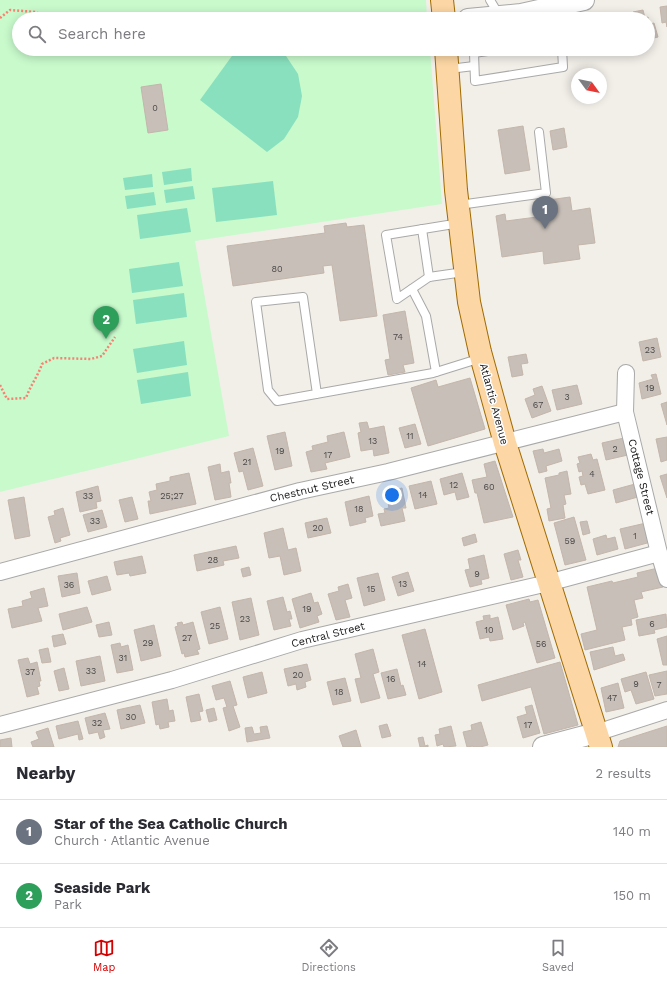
<!DOCTYPE html>
<meta charset="utf-8">
<style>
body{margin:0;font-family:"Work Sans",sans-serif;background:#f2f2f3;color:#2b2b33}
.compass{position:absolute;left:571px;top:68px;width:36px;height:36px;border-radius:50%;background:#fff;box-shadow:0 2px 10px #0003;rotate:123deg}
.you{position:absolute;left:392px;top:495px;width:14px;height:14px;margin:-10px;border:3px solid #fff;border-radius:50%;background:#1a73e8;box-shadow:0 0 0 6px #1a73e833}
.badge{display:grid;place-items:center;width:26px;height:26px;border-radius:50%;background:#d40000;color:#fff;font-size:13px;font-weight:700}
.pin{position:absolute;translate:-50% -33px;filter:drop-shadow(0 1px 2px #0008)}
.pin::after{content:'';position:absolute;top:21px;width:14px;height:12px;background:inherit;clip-path:polygon(0 0,100% 0,50% 100%)}
.list{margin:0;padding:0;list-style:none}
h2{display:flex;justify-content:space-between;align-items:center;height:52px;margin:0;padding:0 16px;font-size:17px}
h2 small{font-size:13px;font-weight:400;color:#7c7c81}
.list li{display:grid;grid-template-columns:26px 1fr auto;gap:12px;align-items:center;box-sizing:border-box;height:64px;padding:0 16px;border-top:1px solid #e1e1e2}
.list b{display:block;font-size:15px;white-space:nowrap}
.list p{margin:0;font-size:13px;white-space:nowrap;color:#7c7c81}
.list em{font-size:13px;font-style:normal;color:#7c7c81}
.icon{flex:none;width:22px;height:22px;fill:none;stroke:currentColor;stroke-width:2;stroke-linecap:round;stroke-linejoin:round}
.map{position:relative;flex:none;width:667px;height:747px;overflow:hidden}
.search{position:absolute;background:#fff;box-shadow:0 2px 10px #0003;left:12px;right:12px;top:12px;height:44px;display:flex;align-items:center;gap:10px;box-sizing:border-box;padding:0 14px;border-radius:22px;color:#7c7c81;font-size:15px}
.sheet{height:180px;background:#fff}
nav{display:flex;justify-content:space-around;align-items:center;box-sizing:border-box;height:56px;border-top:1px solid #e1e1e2;background:#fff;font-size:11px;color:#7c7c81}
nav a{display:grid;justify-items:center;gap:2px}
nav .on{color:#d40000}
.map>svg:first-child{display:block}
.park{fill:#c8facc}
.pitch{fill:#88e0be}
.building{fill:#c7bfb8;stroke:#c4b6ab}
.lines{fill:none;stroke-linecap:round;stroke-linejoin:round}
.service-casing{stroke:#a9a9a9;stroke-width:10}
.minor-casing{stroke:#a9a9a9;stroke-width:18}
.tertiary-casing{stroke:#a9a9a9;stroke-width:22}
.primary-casing{stroke:#a06b00;stroke-width:24}
.path{stroke:#fa8072;stroke-width:2.5;stroke-dasharray:2 2;stroke-linecap:butt}
.service{stroke:#fff;stroke-width:8}
.minor{stroke:#fff;stroke-width:16}
.tertiary{stroke:#fff;stroke-width:20}
.primary{stroke:#fcd6a4;stroke-width:22}
.labels{text-anchor:middle;dominant-baseline:central;stroke-width:3;stroke-linejoin:round;paint-order:stroke}
.number-label{font-size:9px;fill:#4b4948}
.street-label{font-size:11px;fill:#222;stroke:#fff}
</style>
<div class="map">
<svg width="667" height="747" viewBox="0 0 667 747">
<rect width="100%" height="100%" fill="#f2efe9"/>
<!-- park -->
<path class="park" d="M0 0H426L427 19H19V49H430L442 204 195 241 229 436 0 492Z"/>
<!-- pitch -->
<g class="pitch">
<path d="M237 49H279L284 53 298 74 302 96 298 117 284 139 267 152 200 100Z"/>
<path d="M191 168 192 181 164 185 162 172Z"/>
<path d="M152 174 153 187 125 190 123 178Z"/>
<path d="M273 181 277 215 216 222 212 188Z"/>
<path d="M193 186 195 199 166 203 164 190Z"/>
<path d="M154 192 156 205 127 209 125 196Z"/>
<path d="M187 208 191 232 140 239 137 215Z"/>
<path d="M179 262 183 286 132 293 129 269Z"/>
<path d="M184 293 187 317 136 324 133 300Z"/>
<path d="M184 341 187 365 137 373 133 349Z"/>
<path d="M188 372 191 396 141 404 137 380Z"/>
</g>
<!-- building -->
<g class="building">
<path d="M667 6V27L666 22 662 23 660 7Z"/>
<path d="M643 10 645 18 648 17 650 24 654 23 658 37 650 39 651 41 648 42V19H630V17L634 16 633 12Z"/>
<path d="M161 84 168 130 148 133 141 87Z"/>
<path d="M523 126 530 170 505 174 498 130Z"/>
<path d="M564 128 567 147 553 150 550 131Z"/>
<path d="M570 197 572 211 590 208 595 243 578 245 580 259 544 264 543 251 502 257 496 216 505 214 506 221 537 217 534 202Z"/>
<path d="M346 223 347 227 364 225 377 316 340 321 332 265 323 266 324 273 233 286 227 246 325 233 324 226Z"/>
<path d="M405 311 414 363 403 365 405 372 388 375 385 360 390 359 383 315Z"/>
<path d="M657 338 661 357 643 361 639 342Z"/>
<path d="M526 354 528 363 521 364 523 375 512 377 508 357Z"/>
<path d="M656 374 661 394 642 399 639 383 653 379 651 375Z"/>
<path d="M470 378 485 429 428 446 411 388 436 380 438 387Z"/>
<path d="M577 385 582 404 557 410 552 390Z"/>
<path d="M542 386 551 411 532 418 525 399 535 395 533 389Z"/>
<path d="M667 402V425L661 404Z"/>
<path d="M367 422 369 429 384 426 389 453 374 456 373 449 361 451 358 433 361 432 359 423Z"/>
<path d="M415 424 421 444 405 448 399 428Z"/>
<path d="M285 432 292 466 275 470 267 436Z"/>
<path d="M344 432 350 457 325 463 327 469 311 472 306 452 313 450 312 446 328 442 327 436Z"/>
<path d="M667 437V460L661 462 656 439Z"/>
<path d="M624 438 628 455 606 460 602 443Z"/>
<path d="M253 448 263 486 248 490 243 471 239 472 234 453Z"/>
<path d="M543 449 544 453 559 449 562 461 546 466 547 471 539 473 533 451Z"/>
<path d="M591 454 593 460 597 459 605 490 588 494 585 484 581 485 579 477 583 476 582 471 579 472 577 464 580 463 578 457Z"/>
<path d="M495 461 513 517 484 523 477 493H475L472 480 487 477 484 464Z"/>
<path d="M220 464 221 473 229 471 231 483H229L231 497 215 500 208 467Z"/>
<path d="M567 471 571 494 564 495 566 504 563 505 565 518 549 521 547 509 551 508 545 478 559 475V473Z"/>
<path d="M189 473 196 504 150 514 148 501H151L149 492 157 490 156 484 170 481V477Z"/>
<path d="M462 473 469 497 457 500 455 492 444 495 440 479Z"/>
<path d="M667 474V498L660 476Z"/>
<path d="M431 481 437 504 415 509 409 486Z"/>
<path d="M635 484 638 497 616 503 613 490Z"/>
<path d="M98 486 101 501 96 502 97 508 80 512 76 492Z"/>
<path d="M402 488 406 508H402L405 521 381 526 378 514 385 513 384 509 389 508 386 492Z"/>
<path d="M369 496 373 516 365 518 366 522 350 526 345 502Z"/>
<path d="M24 497 30 536 15 539 8 500Z"/>
<path d="M132 497 138 519 125 522 119 500Z"/>
<path d="M63 508 70 535 60 538 61 541 55 543 48 517 55 515 54 511Z"/>
<path d="M102 510 107 527 88 532 83 515Z"/>
<path d="M574 517 586 560 565 565 554 523Z"/>
<path d="M327 518 331 533 308 538 305 523Z"/>
<path d="M587 521 590 533 583 535 580 522Z"/>
<path d="M646 523 651 542 625 549 620 529Z"/>
<path d="M283 528 288 550 296 548 301 571 284 575 280 556 269 558 264 533Z"/>
<path d="M475 534 477 542 464 546 462 538Z"/>
<path d="M606 535 607 539 615 537 618 549 597 555 593 539Z"/>
<path d="M236 546 239 558 223 561 224 565 197 571 194 555Z"/>
<path d="M518 550 521 560H518L523 577 511 580 504 554Z"/>
<path d="M484 555 489 578 481 580 482 584 470 587 465 570 470 569 468 559Z"/>
<path d="M142 556 146 573 130 576 129 573 117 575 114 562Z"/>
<path d="M249 567 251 575 243 577 241 569Z"/>
<path d="M658 568 663 587 641 592 643 598 634 600 638 617 631 619 632 625 622 627 625 640 585 650 581 634 597 630 587 587 612 581 613 583 638 577 637 573Z"/>
<path d="M408 572 414 591 398 596 392 577Z"/>
<path d="M77 573 80 593 62 597 58 576Z"/>
<path d="M378 573 385 600 364 606 357 578Z"/>
<path d="M107 576 111 590 92 595 88 581Z"/>
<path d="M348 584 352 598 345 600 350 617 336 620 328 594 339 591 338 587Z"/>
<path d="M44 588 48 606 38 608 42 621 12 628 8 609 23 606 22 601 32 598 30 592Z"/>
<path d="M311 593 314 603 318 602 322 614 317 616 319 622 300 628 292 599Z"/>
<path d="M283 597 287 612 290 611 292 619H289L291 626 274 630 267 601Z"/>
<path d="M251 598 259 635 240 640 232 602Z"/>
<path d="M529 599 530 602 538 600 555 658 537 663 525 622 523 623 524 626 513 630 506 605Z"/>
<path d="M87 607 92 622 63 630 59 614Z"/>
<path d="M220 607 228 639 209 644 201 612Z"/>
<path d="M666 614 667 627 654 630 655 633 639 636 636 620Z"/>
<path d="M490 615V619L498 617 503 639 490 641 489 637 480 639 476 622 484 620 483 616Z"/>
<path d="M109 622 112 635 99 637 96 625Z"/>
<path d="M182 622 183 625 193 622 200 649 197 650 199 654 185 657 184 653 182 654 175 627 178 626 177 623Z"/>
<path d="M154 625 161 656 141 661 134 630Z"/>
<path d="M425 629 442 692 419 699 402 635Z"/>
<path d="M63 634 66 644 54 647 52 636Z"/>
<path d="M667 636V665H663L657 639Z"/>
<path d="M120 643 121 647 128 645 133 670 117 673 111 645Z"/>
<path d="M613 647 615 656 623 654 625 660 594 670 590 652Z"/>
<path d="M48 648 51 662 42 663 39 650Z"/>
<path d="M373 649 379 672 373 674 380 698 361 703 355 679 361 678 355 654Z"/>
<path d="M100 656 105 681 81 686 76 661Z"/>
<path d="M28 658 30 664 37 662 41 681H39L40 686 37 687 39 694 27 697 18 660Z"/>
<path d="M560 662 578 725 544 734 531 687 482 701 478 685Z"/>
<path d="M307 664 311 680 305 682 306 687 297 690 296 684 288 686 284 669Z"/>
<path d="M64 668 69 689 59 691 54 671Z"/>
<path d="M397 669 401 686 403 685 406 695 388 699 381 673Z"/>
<path d="M667 671V694L655 696 649 675Z"/>
<path d="M262 672 267 693 248 698 243 677Z"/>
<path d="M646 672 654 699 636 704 631 690 625 692 621 679Z"/>
<path d="M345 678 351 701 333 705 327 682Z"/>
<path d="M230 681 237 705 233 706 240 727 229 731 223 708 227 707 224 698 216 700 212 686Z"/>
<path d="M618 683 624 708 606 712 601 688Z"/>
<path d="M199 694 203 711 199 712 201 720 191 722 186 697Z"/>
<path d="M167 699 169 711 173 710 175 721 168 722 169 727 160 729 159 724 156 725 152 702Z"/>
<path d="M140 705 145 723 121 729 117 710Z"/>
<path d="M532 705 540 733 523 738 517 717 527 714 525 707Z"/>
<path d="M214 708 217 720 209 722 206 710Z"/>
<path d="M105 713 110 729 103 730 105 737 100 739 98 732 89 734 85 718Z"/>
<path d="M78 721 83 739 79 740 78 734 59 739 56 726Z"/>
<path d="M481 722 488 745 480 747H473V746L467 747 463 732 472 730 471 725Z"/>
<path d="M387 724 391 736 382 738 379 726Z"/>
<path d="M267 726 270 738 247 742 245 728 252 727 254 734 261 733 260 727Z"/>
<path d="M451 726 456 746 444 747 443 744 437 746 435 735 440 734 439 729Z"/>
<path d="M667 726V747H618L620 741Z"/>
<path d="M48 728 54 747H33L31 742 39 739 36 732Z"/>
<path d="M356 730 361 747H343L339 736Z"/>
<path d="M423 737 425 746 428 745V747H420L418 738Z"/>
<path d="M11 738 12 747H0V740Z"/>
</g>
<g class="lines">
<!-- service casing -->
<g class="service-casing">
<g id="service">
<path d="M490 0 499 15"/>
<path d="M565 19 570 5"/>
<path d="M501 49 474 53 475 81 563 67 562 49"/>
<path d="M449 69 474 66"/>
<path d="M459 205 546 193 539 132"/>
<path d="M460 223 386 235 397 299 429 277 464 272"/>
<path d="M422 229 429 277"/>
<path d="M412 289 426 316 436 372"/>
<path d="M317 394 303 297 256 302 268 390 277 401 433 373 481 358"/>
</g>
</g>
<!-- minor casing -->
<g class="minor-casing">
<g id="minor">
<path d="M626 373 625 412 659 553 667 579"/>
<path d="M0 572 300 491 388 472 625 412"/>
<path d="M0 725 172 680 302 640 548 583 659 553"/>
<path d="M596 733 667 710"/>
</g>
</g>
<!-- tertiary casing -->
<g class="tertiary-casing">
<g id="tertiary">
<path d="M468 19 521 14 584 0"/>
<path d="M543 747 596 733"/>
</g>
</g>
<!-- primary casing -->
<g class="primary-casing">
<g id="primary">
<path d="M442 0 444 19"/>
<path d="M446 49 456 190 469 302 480 352 505 443 601 747"/>
</g>
</g>
<!-- path -->
<g class="path">
<path d="M0 18 10 10 36 12 48 19"/>
<path d="M0 385 7 399 26 398C30 386 38 376 42 364L54 358 91 359 102 356 115 337"/>
</g>
<!-- service -->
<use href="#service" class="service"/>
<!-- minor -->
<use href="#minor" class="minor"/>
<!-- tertiary -->
<use href="#tertiary" class="tertiary"/>
<!-- primary -->
<use href="#primary" class="primary"/>
</g>
<g class="labels">
<!-- number labels -->
<g class="number-label">
<text x="155" y="108">0</text>
<text x="277" y="269">80</text>
<text x="398" y="337">74</text>
<text x="650" y="350">23</text>
<text x="650" y="388">19</text>
<text x="567" y="397">3</text>
<text x="538" y="405">67</text>
<text x="410" y="436">11</text>
<text x="373" y="441">13</text>
<text x="615" y="449">2</text>
<text x="280" y="451">19</text>
<text x="328" y="455">17</text>
<text x="247" y="462">21</text>
<text x="592" y="474">4</text>
<text x="454" y="485">12</text>
<text x="489" y="487">60</text>
<text x="423" y="495">14</text>
<text x="88" y="496">33</text>
<text x="172" y="496">25;27</text>
<text x="359" y="509">18</text>
<text x="95" y="521">33</text>
<text x="318" y="528">20</text>
<text x="635" y="536">1</text>
<text x="570" y="541">59</text>
<text x="213" y="560">28</text>
<text x="477" y="574">9</text>
<text x="403" y="584">13</text>
<text x="69" y="585">36</text>
<text x="371" y="589">15</text>
<text x="307" y="609">19</text>
<text x="245" y="619">23</text>
<text x="652" y="624">6</text>
<text x="215" y="626">25</text>
<text x="489" y="630">10</text>
<text x="187" y="638">27</text>
<text x="148" y="643">29</text>
<text x="541" y="644">56</text>
<text x="123" y="658">31</text>
<text x="422" y="664">14</text>
<text x="91" y="671">33</text>
<text x="30" y="672">37</text>
<text x="298" y="675">20</text>
<text x="391" y="679">16</text>
<text x="636" y="684">9</text>
<text x="659" y="685">7</text>
<text x="339" y="692">18</text>
<text x="612" y="698">47</text>
<text x="131" y="717">30</text>
<text x="97" y="723">32</text>
<text x="528" y="725">17</text>
</g>
<!-- street labels -->
<g class="street-label">
<text transform="translate(494 404) rotate(75)">Atlantic Avenue</text>
<text transform="translate(641 477) rotate(76)">Cottage Street</text>
<text transform="translate(312 489) rotate(-13)">Chestnut Street</text>
<text transform="translate(328 635) rotate(-14)">Central Street</text>
</g>
</g>
</svg>
<svg class="compass" viewBox="-18 -18 36 36"><path d="M0-13l5 13h-10z" fill="#e53935"/><path d="M0 13l5-13h-10z" fill="#7c7c81"/></svg>
<div class="you"></div>
<div class="pin badge" style="left:545px;top:229px;background:#6b7280">1</div>
<div class="pin badge" style="left:106px;top:339px;background:#2e9e5b">2</div>
<div class="search"><svg class="icon" aria-label="search" viewBox="0 0 24 24"><circle cx="10" cy="10" r="6"/><path d="M15 15l6 6"/></svg>Search here</div>
</div>
<section class="sheet">
<h2>Nearby<small>2 results</small></h2>
<ul class="list">
<li><span class="badge" style="background:#6b7280">1</span><div><b>Star of the Sea Catholic Church</b><p>Church · Atlantic Avenue</p></div><em>140 m</em></li>
<li><span class="badge" style="background:#2e9e5b">2</span><div><b>Seaside Park</b><p>Park</p></div><em>150 m</em></li>
</ul>
</section>
<nav>
<a class="on"><svg class="icon" aria-label="map" viewBox="0 0 24 24"><path d="M3 6l6-2 6 2 6-2v14l-6 2-6-2-6 2zM9 4v14M15 6v14"/></svg>Map</a>
<a><svg class="icon" aria-label="directions" viewBox="0 0 24 24"><path d="M12 3l9 9-9 9-9-9zM9 14v-3h6M13 9l2 2-2 2"/></svg>Directions</a>
<a><svg class="icon" aria-label="saved" viewBox="0 0 24 24"><path d="M7 4h10v16l-5-4-5 4z"/></svg>Saved</a>
</nav>
